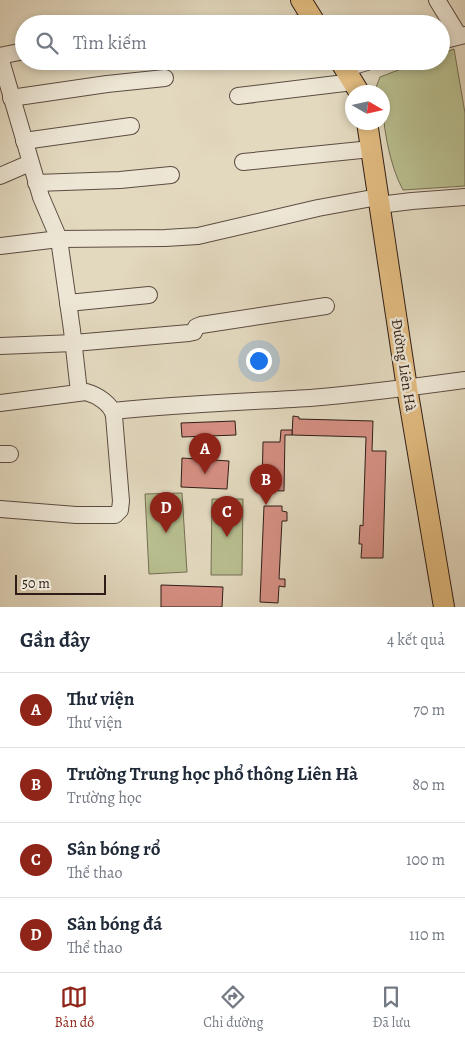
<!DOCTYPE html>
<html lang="vi">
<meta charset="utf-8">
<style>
body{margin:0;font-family:Alegreya,serif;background:#f6f6f7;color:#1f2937}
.compass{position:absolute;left:345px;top:85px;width:45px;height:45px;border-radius:50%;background:#fff;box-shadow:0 2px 8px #0003;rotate:99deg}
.scale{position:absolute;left:15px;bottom:12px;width:91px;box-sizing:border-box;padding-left:5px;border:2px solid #2f1d17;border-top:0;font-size:14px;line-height:18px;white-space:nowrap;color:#2f1d17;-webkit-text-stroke:4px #ede6d5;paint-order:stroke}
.you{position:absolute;left:258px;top:360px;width:18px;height:18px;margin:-12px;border:4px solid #fff;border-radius:50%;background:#1a73e8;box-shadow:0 0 0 8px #1a73e833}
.badge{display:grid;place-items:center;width:32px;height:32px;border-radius:50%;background:#8f2418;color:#fff;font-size:16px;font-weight:700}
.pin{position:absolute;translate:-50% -41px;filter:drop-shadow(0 1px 2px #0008)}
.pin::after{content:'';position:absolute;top:26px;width:18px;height:15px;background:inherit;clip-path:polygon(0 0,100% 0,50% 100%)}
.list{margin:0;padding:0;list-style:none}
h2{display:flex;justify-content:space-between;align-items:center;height:65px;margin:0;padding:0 20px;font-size:21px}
h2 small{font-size:16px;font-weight:400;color:#747a83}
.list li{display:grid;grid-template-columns:32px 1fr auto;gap:15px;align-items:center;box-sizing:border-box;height:75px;padding:0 20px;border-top:1px solid #e0e1e3}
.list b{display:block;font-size:19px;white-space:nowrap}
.list p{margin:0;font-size:16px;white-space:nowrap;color:#747a83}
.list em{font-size:16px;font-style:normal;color:#747a83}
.icon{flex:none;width:28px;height:28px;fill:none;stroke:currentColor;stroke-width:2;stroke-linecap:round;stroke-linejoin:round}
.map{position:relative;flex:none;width:465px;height:607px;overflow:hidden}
.search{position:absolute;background:#fff;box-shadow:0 2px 8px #0003;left:15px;right:15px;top:15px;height:55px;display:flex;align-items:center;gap:12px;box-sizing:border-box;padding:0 18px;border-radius:28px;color:#747a83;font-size:19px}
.sheet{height:365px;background:#fff}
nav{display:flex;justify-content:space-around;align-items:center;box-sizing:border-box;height:70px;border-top:1px solid #e0e1e3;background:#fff;font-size:14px;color:#747a83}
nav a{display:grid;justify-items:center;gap:2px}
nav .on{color:#8f2418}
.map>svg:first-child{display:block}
.green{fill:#b8be8f;stroke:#746e53}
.building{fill:#d69084;stroke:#2f1d17}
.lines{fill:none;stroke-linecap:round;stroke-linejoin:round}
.minor-casing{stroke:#5c4c41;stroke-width:18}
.major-casing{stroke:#2f1d17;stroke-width:22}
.minor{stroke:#ede6d5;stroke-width:16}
.major{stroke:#e2bc80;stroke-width:20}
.labels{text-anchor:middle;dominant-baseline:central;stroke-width:5;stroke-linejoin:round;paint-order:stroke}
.street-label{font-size:15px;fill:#2f1d17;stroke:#ede6d5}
</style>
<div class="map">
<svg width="465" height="607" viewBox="0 0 465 607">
<rect width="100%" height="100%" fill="#e3d9bf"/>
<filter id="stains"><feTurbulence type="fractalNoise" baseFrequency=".004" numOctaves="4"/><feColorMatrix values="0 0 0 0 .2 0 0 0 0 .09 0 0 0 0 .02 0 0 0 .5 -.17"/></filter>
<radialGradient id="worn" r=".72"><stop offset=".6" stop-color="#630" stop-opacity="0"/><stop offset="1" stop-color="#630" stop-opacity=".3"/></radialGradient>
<!-- green -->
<g class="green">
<path d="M454 49 465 113V186L403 190C389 165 382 122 382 92H375V90L380 77 422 61H441V54Z"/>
<path d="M182 493 187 572 149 574 145 494Z"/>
<path d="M212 499H243L242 575H211Z"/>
</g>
<!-- building -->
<g class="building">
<path d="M293 416 299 417V419L373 421 372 451H386L383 558H361L362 544H359L360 525 363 526 366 437 292 435Z"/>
<path d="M235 421 236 435 182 437 181 423Z"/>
<path d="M281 430H292V435H285L284 491 262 490 263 442H280Z"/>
<path d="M182 458 229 461 227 489 181 487Z"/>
<path d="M264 506H282V511L287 512V521H282L279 579H285V587L279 586 278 603 260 602Z"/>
<path d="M161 585 223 587 222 607H161Z"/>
</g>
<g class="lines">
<!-- minor casing -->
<g class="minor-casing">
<g id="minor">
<path d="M437 0 459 36"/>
<path d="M296 24 315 21"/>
<path d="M441 41 465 35"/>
<path d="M0 56 24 51"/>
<path d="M0 57 41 197 59 239 72 330 79 392"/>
<path d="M344 69 370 61"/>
<path d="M238 96 353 82"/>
<path d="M11 98 107 84 165 78"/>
<path d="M24 141 131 126"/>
<path d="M243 162 371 149"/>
<path d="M0 176 30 163"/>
<path d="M36 183 120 180 171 175"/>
<path d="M379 205 412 201 465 197"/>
<path d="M0 246 59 239 165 238 198 236 318 208 378 197"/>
<path d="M68 303 149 295"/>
<path d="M0 346 74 343 189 333 194 332 196 327 201 325 326 306"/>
<path d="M0 403 86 392C97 395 112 404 114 416L121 501 120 510 115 515H76L0 509"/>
<path d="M113 411C179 404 244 402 310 398 362 394 414 387 465 380"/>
<path d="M0 454H10"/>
</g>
</g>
<!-- major casing -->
<g class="major-casing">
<g id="major">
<path d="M301 0 316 24"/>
<path d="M340 61 359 92"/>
<path d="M367 122 407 388 444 607"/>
</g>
</g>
<!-- minor -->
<use href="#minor" class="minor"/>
<!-- major -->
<use href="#major" class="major"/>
</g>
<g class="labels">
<!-- street labels -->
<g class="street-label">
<text transform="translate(404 365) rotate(81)">Đường Liên Hà</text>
</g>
</g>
<rect width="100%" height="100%" filter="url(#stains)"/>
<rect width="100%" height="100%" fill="url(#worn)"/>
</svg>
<svg class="compass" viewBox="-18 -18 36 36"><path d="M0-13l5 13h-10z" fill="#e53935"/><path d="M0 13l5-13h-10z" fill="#747a83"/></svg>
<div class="scale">50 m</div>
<div class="you"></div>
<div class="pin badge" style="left:205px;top:474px">A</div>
<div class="pin badge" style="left:266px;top:505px">B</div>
<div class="pin badge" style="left:227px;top:537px">C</div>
<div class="pin badge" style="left:166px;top:533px">D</div>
<div class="search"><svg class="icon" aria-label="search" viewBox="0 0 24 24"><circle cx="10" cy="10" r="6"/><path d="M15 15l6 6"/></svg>Tìm kiếm</div>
</div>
<section class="sheet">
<h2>Gần đây<small>4 kết quả</small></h2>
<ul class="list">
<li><span class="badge">A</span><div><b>Thư viện</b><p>Thư viện</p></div><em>70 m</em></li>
<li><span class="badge">B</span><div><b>Trường Trung học phổ thông Liên Hà</b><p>Trường học</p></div><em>80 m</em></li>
<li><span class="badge">C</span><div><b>Sân bóng rổ</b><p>Thể thao</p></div><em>100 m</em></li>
<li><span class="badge">D</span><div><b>Sân bóng đá</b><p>Thể thao</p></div><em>110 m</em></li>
</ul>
</section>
<nav>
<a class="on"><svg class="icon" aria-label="map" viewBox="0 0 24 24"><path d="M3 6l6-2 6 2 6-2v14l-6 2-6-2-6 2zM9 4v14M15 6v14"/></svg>Bản đồ</a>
<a><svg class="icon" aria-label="directions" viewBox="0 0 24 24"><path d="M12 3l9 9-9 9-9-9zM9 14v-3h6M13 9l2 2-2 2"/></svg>Chỉ đường</a>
<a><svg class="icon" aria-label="saved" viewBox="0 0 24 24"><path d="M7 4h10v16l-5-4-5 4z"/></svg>Đã lưu</a>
</nav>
